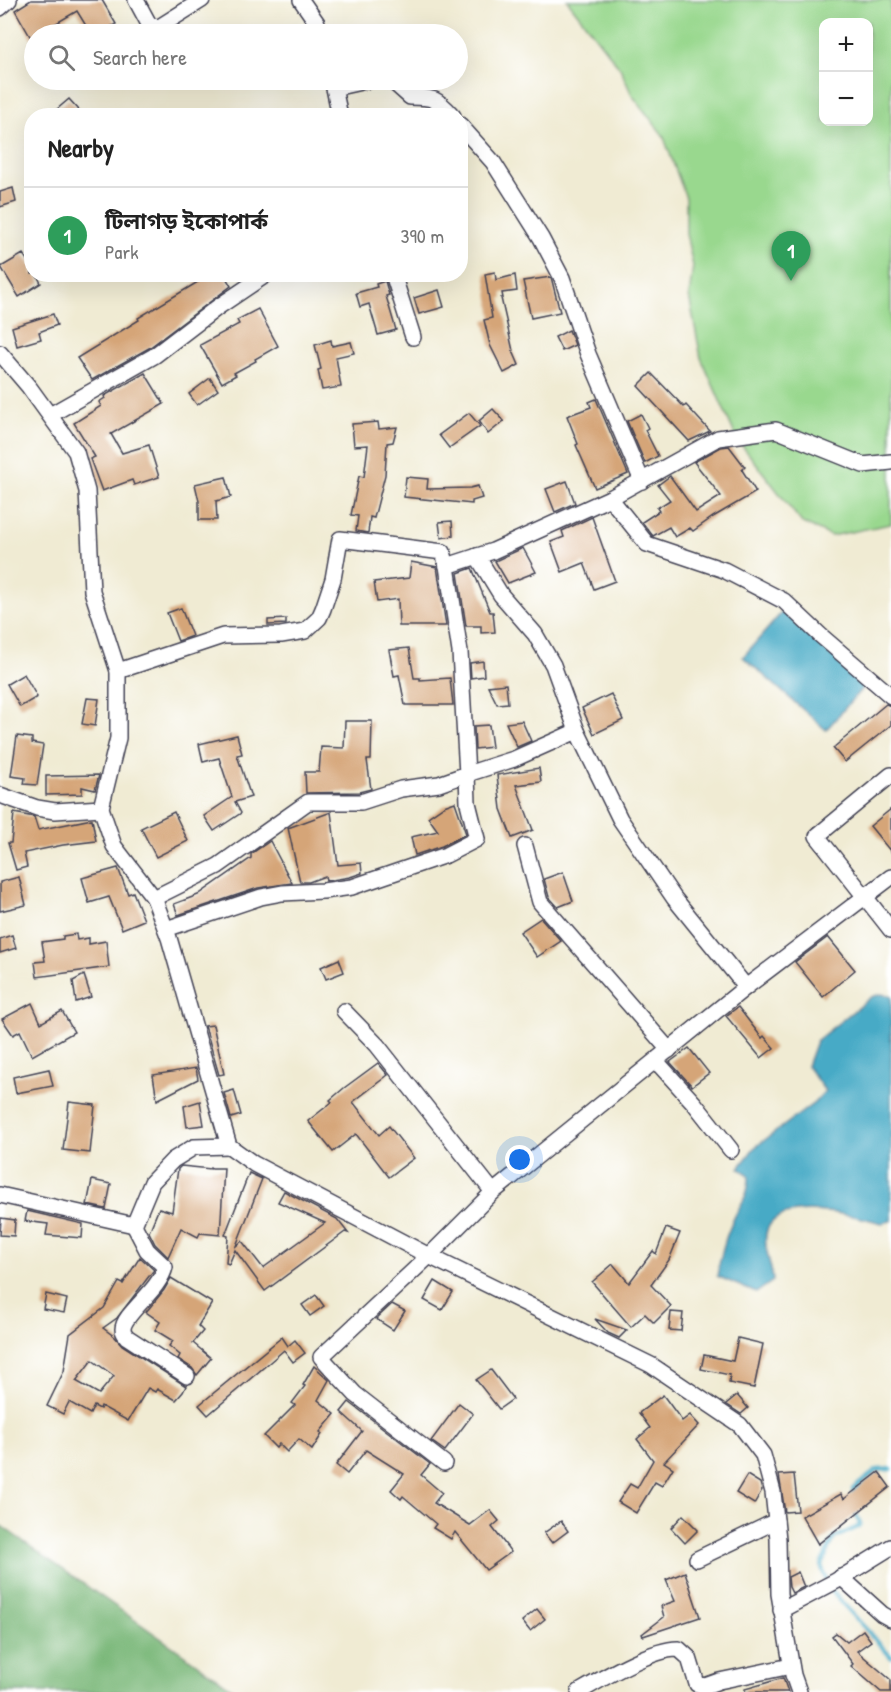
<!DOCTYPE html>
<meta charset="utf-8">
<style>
body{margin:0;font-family:"Patrick Hand","Noto Sans Bengali",sans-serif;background:#f2f2f2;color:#222}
.controls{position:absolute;right:18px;top:18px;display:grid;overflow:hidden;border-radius:12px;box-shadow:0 6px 24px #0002}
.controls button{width:54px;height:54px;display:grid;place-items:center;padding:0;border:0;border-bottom:2px solid #e0e0e0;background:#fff;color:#222;font:30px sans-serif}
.you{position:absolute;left:520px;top:1160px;width:21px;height:21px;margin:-15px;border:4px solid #fff;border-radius:50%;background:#1a73e8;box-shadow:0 0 0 9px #1a73e833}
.badge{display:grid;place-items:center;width:39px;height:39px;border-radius:50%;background:#c8321e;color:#fff;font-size:20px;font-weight:700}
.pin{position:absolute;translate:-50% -50px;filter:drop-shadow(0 2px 3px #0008)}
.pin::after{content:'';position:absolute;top:32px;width:21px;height:18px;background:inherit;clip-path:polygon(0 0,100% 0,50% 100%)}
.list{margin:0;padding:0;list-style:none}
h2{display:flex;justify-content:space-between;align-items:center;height:78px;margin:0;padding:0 24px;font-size:26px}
h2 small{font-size:20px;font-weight:400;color:#767676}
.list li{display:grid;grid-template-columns:39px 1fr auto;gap:18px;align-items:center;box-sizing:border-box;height:96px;padding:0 24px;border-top:2px solid #e0e0e0}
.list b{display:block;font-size:22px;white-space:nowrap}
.list p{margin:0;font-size:20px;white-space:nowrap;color:#767676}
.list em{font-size:20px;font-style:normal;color:#767676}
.icon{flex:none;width:33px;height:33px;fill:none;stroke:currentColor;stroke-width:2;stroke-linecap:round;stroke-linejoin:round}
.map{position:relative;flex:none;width:891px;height:1692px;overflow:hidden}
.search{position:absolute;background:#fff;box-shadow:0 6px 24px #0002;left:24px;top:24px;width:444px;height:66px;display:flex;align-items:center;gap:15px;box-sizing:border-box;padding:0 21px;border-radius:33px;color:#767676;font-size:22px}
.panel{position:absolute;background:#fff;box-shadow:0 6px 24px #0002;left:24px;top:108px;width:444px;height:174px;border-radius:24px}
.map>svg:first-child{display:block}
.green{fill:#99d88e;stroke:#5e7d64;stroke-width:1.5;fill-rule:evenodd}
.forest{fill:#7ab879;stroke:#4e6d5a;stroke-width:1.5}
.water{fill:#46aac6;stroke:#346680;stroke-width:1.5}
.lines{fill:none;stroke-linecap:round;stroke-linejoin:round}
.stream{stroke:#46aac6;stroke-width:4.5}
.building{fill:#d5a578;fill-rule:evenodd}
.minor-casing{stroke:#414052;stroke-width:18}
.minor{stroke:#fff;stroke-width:15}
</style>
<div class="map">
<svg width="891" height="1692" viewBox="0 0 891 1692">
<rect width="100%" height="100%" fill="#fff"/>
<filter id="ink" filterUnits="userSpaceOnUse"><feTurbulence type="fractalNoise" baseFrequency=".0167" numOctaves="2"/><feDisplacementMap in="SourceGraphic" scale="12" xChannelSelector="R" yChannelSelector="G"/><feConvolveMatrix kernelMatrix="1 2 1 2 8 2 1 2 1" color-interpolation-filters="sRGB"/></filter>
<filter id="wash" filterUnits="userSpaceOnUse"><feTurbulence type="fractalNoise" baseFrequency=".008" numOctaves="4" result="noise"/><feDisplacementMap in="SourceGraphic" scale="24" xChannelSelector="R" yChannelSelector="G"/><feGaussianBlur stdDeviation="1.35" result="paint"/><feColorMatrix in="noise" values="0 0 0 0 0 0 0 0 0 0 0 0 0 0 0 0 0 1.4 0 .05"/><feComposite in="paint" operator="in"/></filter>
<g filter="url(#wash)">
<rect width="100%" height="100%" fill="#f0ebd3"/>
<!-- green -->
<path class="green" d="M567 0H891V524L831 536 802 523 737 439 701 358 689 296 693 266 686 234V198L663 135 632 95 620 68ZM824 22H868V122H824Z"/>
<!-- forest -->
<path class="forest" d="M0 1525 237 1692H0Z"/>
<!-- water -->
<g class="water">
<path d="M783 611 866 684 826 730 743 657Z"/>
<path d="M881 994 891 996V1221L882 1223C857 1216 778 1197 767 1230 762 1246 772 1265 773 1281L756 1293 717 1276C720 1258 724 1241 731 1225 739 1204 749 1199 749 1175L739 1168 754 1148 814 1103 825 1091 807 1066 816 1041 871 997Z"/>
</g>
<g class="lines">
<!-- stream -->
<g class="stream">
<path d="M853 1496V1489L877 1470 891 1469"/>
<path d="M854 1510 860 1523 858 1527 834 1538 821 1565 829 1588 891 1657"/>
</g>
</g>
<g id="blocks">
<!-- building -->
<g class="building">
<path d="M31 0H102L116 24 98 34H91L77 11 31 38 15 10Z"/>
<path d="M69 99 79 110 72 116H49Z"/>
<path d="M13 188 16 202 0 207V192Z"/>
<path d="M23 254 32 267V274H36L41 283 19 297 1 267Z"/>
<path d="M495 272 496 280 515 275 517 291 502 293 503 298H501L513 351 519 365 504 373 490 345 484 320 492 318 485 274Z"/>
<path d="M211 274H224L231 286 149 348 92 380 77 358 139 320 138 318Z"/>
<path d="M551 277 560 312 531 318 523 281Z"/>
<path d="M385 281 389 295 386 296 396 330 378 335 369 304 360 307 356 293 377 287 376 284Z"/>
<path d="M439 290 444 307 419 314 414 298Z"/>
<path d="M258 309 278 346 255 359 256 361 234 373 236 375 222 383 200 345 239 324 237 320Z"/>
<path d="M53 314 57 325 39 332 41 339 17 346 12 327Z"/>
<path d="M569 330 575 345 562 351 555 337Z"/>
<path d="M331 340 332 346 351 342 354 353 336 357 341 387 322 390 318 370 321 369 315 345Z"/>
<path d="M145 373 164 404 111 434 122 453 149 445 159 477 134 485 132 480 102 491 90 459 95 457 74 423 101 406 99 402 105 398 104 396Z"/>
<path d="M651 373 684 407 686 405 710 431 689 441 638 386Z"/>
<path d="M210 378 218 390 197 405 189 394Z"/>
<path d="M596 399 628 474 595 488 576 445 578 444 567 416 591 407 589 402Z"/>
<path d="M493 409 504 421 488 434 479 421Z"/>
<path d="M469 413 480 426 449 448 439 435Z"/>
<path d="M641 414 648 428 645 430 658 456 645 463 627 421Z"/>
<path d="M378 422 379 429 397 427 393 442 387 443 385 475 374 518 370 517 368 533 356 531 358 516 351 515 359 476 364 477 368 445 354 446 352 424Z"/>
<path d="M729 446 745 467 742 470 756 492 713 517 693 531 690 528 675 537 669 527 653 536 642 522 659 511 657 508 670 500 658 485 670 476 696 512 721 496 694 462 721 447Z"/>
<path d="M226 477 231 497 216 501 217 520H199V501L195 484Z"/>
<path d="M406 477 428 479 427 489 470 488 478 486 482 498 472 501V504L404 497Z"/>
<path d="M567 481 575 503 555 512 546 489Z"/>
<path d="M592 517 615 581 594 589 584 563 562 572 551 542 564 537 562 531Z"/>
<path d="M452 521 453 536 441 538 439 522Z"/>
<path d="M523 548 536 572 508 583 495 561Z"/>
<path d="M411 562 437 567 446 626H399L398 599 377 602 374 582 409 578Z"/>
<path d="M472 568 490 612H493L495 632 481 633V626H466L458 573Z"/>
<path d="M181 608 192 636 178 641 167 613Z"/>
<path d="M286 619V624L268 625V620Z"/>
<path d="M409 648 414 678H420V680L450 678 453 705H405L399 675 394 676 389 650Z"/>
<path d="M483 661 484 676 471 678 470 663Z"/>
<path d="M24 674 37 697 20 707 7 684Z"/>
<path d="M506 684 508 703 497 704 488 686Z"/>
<path d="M611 694 623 720 594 734 582 708Z"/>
<path d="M87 698 99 699 95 726 82 724Z"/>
<path d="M886 704 891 706V725L845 762 833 748Z"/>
<path d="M345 721H372L371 760H367L371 789 359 792 306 793 305 772H319L321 747 344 748Z"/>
<path d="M522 721 531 741 517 747 506 723Z"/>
<path d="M489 725 492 747 475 749 474 726Z"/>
<path d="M237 735 242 754 237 755 251 797 235 802 241 813 214 831 204 816 232 797 219 758 203 762 199 744Z"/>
<path d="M17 736 32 738V743L43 745 37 785 24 784 25 778 11 776Z"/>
<path d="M539 768 541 782 516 785 533 830 512 838 501 809 497 775Z"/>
<path d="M99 775 95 790 82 787V794L46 795V776Z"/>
<path d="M455 802 466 834 442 846 415 855 411 837 438 831 428 817 444 806Z"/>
<path d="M891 809V852L870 826Z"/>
<path d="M174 812 188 841 156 857 141 828Z"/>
<path d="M331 812 338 865 361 863 362 873 350 877 326 881 325 876 309 882H300L288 828Z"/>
<path d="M14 813 34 817 38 830 92 819 96 841 63 845 24 853 27 867 16 870 8 843H11Z"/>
<path d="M270 841 292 883 258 888 178 915 174 904 198 895 251 858V854Z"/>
<path d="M118 868 128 894 133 892 144 920 122 929 109 897 89 903 82 878Z"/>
<path d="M563 872 573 901 558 907 549 897 544 879Z"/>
<path d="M19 877 26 905 0 911V882Z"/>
<path d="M541 918 561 941 537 957 520 932Z"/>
<path d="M76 934 77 940 89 938V944L106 941 109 967 37 977 35 962 45 961 42 942 63 939V936Z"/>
<path d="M12 935 16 948 0 953V939Z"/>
<path d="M828 937 855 970 823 997 795 962Z"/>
<path d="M339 959 344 972 326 979 321 967Z"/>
<path d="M84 975 91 997 76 1002 73 981Z"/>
<path d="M32 1003 41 1023 62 1011 74 1032 32 1056 20 1031 13 1035 2 1019Z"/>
<path d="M738 1007 762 1038 764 1036 774 1048 761 1058 726 1016Z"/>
<path d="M213 1025 224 1074 219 1075 205 1026Z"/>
<path d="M689 1048 709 1073 692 1086 670 1062Z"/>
<path d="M378 1063 388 1075 353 1102 379 1135 389 1126 414 1158 389 1177 356 1134 333 1152 308 1121 332 1102 330 1100 344 1088Z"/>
<path d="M196 1068 198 1079 157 1100 153 1075Z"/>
<path d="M49 1069 53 1086 16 1093 13 1077Z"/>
<path d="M234 1090 241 1115 231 1118 224 1093Z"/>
<path d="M200 1101 204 1125 187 1127 184 1106Z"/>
<path d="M69 1102 95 1105 90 1153 63 1150Z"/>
<path d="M181 1166 211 1169V1168H224L220 1235 200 1233 198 1237 181 1228 168 1257 155 1244 149 1232 159 1208 172 1212 178 1169Z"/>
<path d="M249 1173 262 1179 236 1246 242 1241 263 1268 325 1223 278 1202 284 1191 337 1219 348 1233 345 1232 265 1291 235 1250 229 1264 226 1263 228 1236 225 1235Z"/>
<path d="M92 1180 111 1184 106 1209 87 1205Z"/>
<path d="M27 1211 83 1224 82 1238 46 1235 48 1224 25 1221Z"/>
<path d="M1 1218 15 1220 14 1236 0 1235Z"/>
<path d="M666 1228 680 1233 669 1260 651 1285 671 1306 654 1323 645 1314 631 1327 592 1282 613 1264 629 1283 653 1251 656 1254Z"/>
<path d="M140 1257 154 1270 153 1271 117 1318 103 1328 115 1337 122 1345 186 1386 183 1392 176 1400 157 1389 155 1392 148 1388 128 1421 101 1406 100 1409 94 1406 90 1414 69 1402 63 1414 47 1406 64 1371 70 1334 104 1308 119 1282 123 1284ZM92 1360 114 1376 99 1394 76 1381Z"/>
<path d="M171 1278 212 1303 198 1326 203 1331 193 1343 211 1358 197 1375 192 1368 178 1359 180 1355 169 1346 173 1341 155 1330 160 1322 146 1312 164 1290Z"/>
<path d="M435 1281 453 1292 442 1310 424 1300Z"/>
<path d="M46 1294 67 1299 64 1313 43 1309Z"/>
<path d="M316 1295 324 1306 310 1316 302 1305Z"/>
<path d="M392 1304 405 1311 393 1330 376 1319Z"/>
<path d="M671 1312 683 1313 681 1331 669 1330Z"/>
<path d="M595 1319 627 1330 619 1338 608 1333Z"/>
<path d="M282 1337 288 1346 295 1340 305 1353 293 1362 284 1350 208 1415 199 1405Z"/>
<path d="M738 1338 763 1344 754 1388 729 1383 730 1375 701 1369 704 1355 733 1361Z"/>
<path d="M314 1366 329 1380 318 1400 335 1414 320 1432 322 1434 312 1450 299 1439 287 1452 279 1444 276 1448 264 1436 295 1405 292 1403 305 1386 303 1385Z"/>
<path d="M491 1370 513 1399 499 1409 476 1380Z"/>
<path d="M663 1395 682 1421 690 1415 699 1425 664 1462 673 1468 662 1486 655 1482 636 1513 618 1502 630 1484 637 1488 653 1460 637 1439 650 1428 639 1413Z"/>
<path d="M737 1395 748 1408 741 1414 726 1404Z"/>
<path d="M349 1402 430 1464 421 1475 442 1493 434 1503 470 1525 490 1510 499 1521 492 1527 511 1552 486 1570 455 1532 451 1539 433 1528 436 1524 403 1496 401 1499 391 1490 404 1474 366 1450 347 1474 336 1465 362 1431 341 1412Z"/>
<path d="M459 1403 473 1414 445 1451 431 1441Z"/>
<path d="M879 1472 890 1487 818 1544 802 1516 841 1494 844 1499Z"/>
<path d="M794 1474 798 1511 785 1512 779 1475Z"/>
<path d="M747 1475 760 1483 762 1490 754 1504 736 1493Z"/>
<path d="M683 1515 698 1530 685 1543 671 1528Z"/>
<path d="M561 1521 568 1531 552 1543 544 1533Z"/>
<path d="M685 1572 700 1617 643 1636 642 1634 664 1617 661 1606 675 1601 666 1580Z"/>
<path d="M798 1572 804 1587 792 1593 789 1587 788 1577Z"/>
<path d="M537 1609 545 1619 530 1631 522 1621Z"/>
<path d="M863 1630 871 1641 857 1651 891 1680V1692H881L851 1666 853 1664 832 1636 836 1633 847 1642Z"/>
<path d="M783 1678 788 1692H745V1689Z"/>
</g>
</g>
</g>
<g filter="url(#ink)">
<use href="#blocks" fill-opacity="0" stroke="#414052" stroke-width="1.5"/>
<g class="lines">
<!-- minor casing -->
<g class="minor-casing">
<g id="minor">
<path d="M136 0 150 26 159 27 202 0"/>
<path d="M301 0 317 23 320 34"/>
<path d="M0 8 9 0"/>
<path d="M332 80 334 88 370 80"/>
<path d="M391 80 410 97C433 97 437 98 453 116"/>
<path d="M334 88 340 116"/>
<path d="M460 125 493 162 541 238 562 278 588 354 642 481"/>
<path d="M393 274 413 337"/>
<path d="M0 353 29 387 76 452 87 491 92 591 118 671V738L101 808 114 846 154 898 169 938 229 1146 254 1164 429 1256 651 1365 740 1425 763 1455 773 1492 778 1539 779 1594 793 1675 799 1692"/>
<path d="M50 415 154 356 218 307 267 274"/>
<path d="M610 498 647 544 724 570 784 601 820 635 891 696"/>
<path d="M477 556 501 595 535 634 553 665 577 731 620 819 674 898 746 987"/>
<path d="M118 671 223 636 281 635 305 631 319 618 323 609 333 579 340 539 443 552 447 566"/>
<path d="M891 775 817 836 891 930"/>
<path d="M0 795 37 808 55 811 101 808"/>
<path d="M525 846 540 902 669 1050"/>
<path d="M154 898 218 866 308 802H361L401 789 439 784 467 774 460 652 447 566 493 551 610 498 718 438 776 430 863 465 891 462"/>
<path d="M166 929 261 897 282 893 323 891 352 887 446 855 477 839 468 803 467 774 514 759 577 731"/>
<path d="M344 1011 377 1045 493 1192"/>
<path d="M656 1061 694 1103 731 1150"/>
<path d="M0 1195 134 1225 152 1182 173 1160 194 1147 229 1146"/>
<path d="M134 1225 147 1250 165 1267C160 1290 123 1314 123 1329 123 1333 125 1334 127 1337L187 1376"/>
<path d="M444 1463 355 1394 321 1357 429 1256 493 1192 746 987 891 877"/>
<path d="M697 1559 776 1521"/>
<path d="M841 1577 882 1614 891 1619"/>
<path d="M781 1610 836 1581 891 1547"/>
<path d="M579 1692C603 1678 653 1648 679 1649L689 1658 697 1684 705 1686 719 1681 791 1666"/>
</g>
</g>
<!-- minor -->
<use href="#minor" class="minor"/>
</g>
</g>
</svg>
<div class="controls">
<button>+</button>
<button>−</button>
</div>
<div class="you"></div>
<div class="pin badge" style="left:791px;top:281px;background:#2e9e5b">1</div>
<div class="search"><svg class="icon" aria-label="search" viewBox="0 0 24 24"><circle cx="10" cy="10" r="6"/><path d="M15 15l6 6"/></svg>Search here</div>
<section class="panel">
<h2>Nearby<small></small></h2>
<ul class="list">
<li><span class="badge" style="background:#2e9e5b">1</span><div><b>টিলাগড় ইকোপার্ক</b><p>Park</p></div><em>390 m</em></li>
</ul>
</section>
</div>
